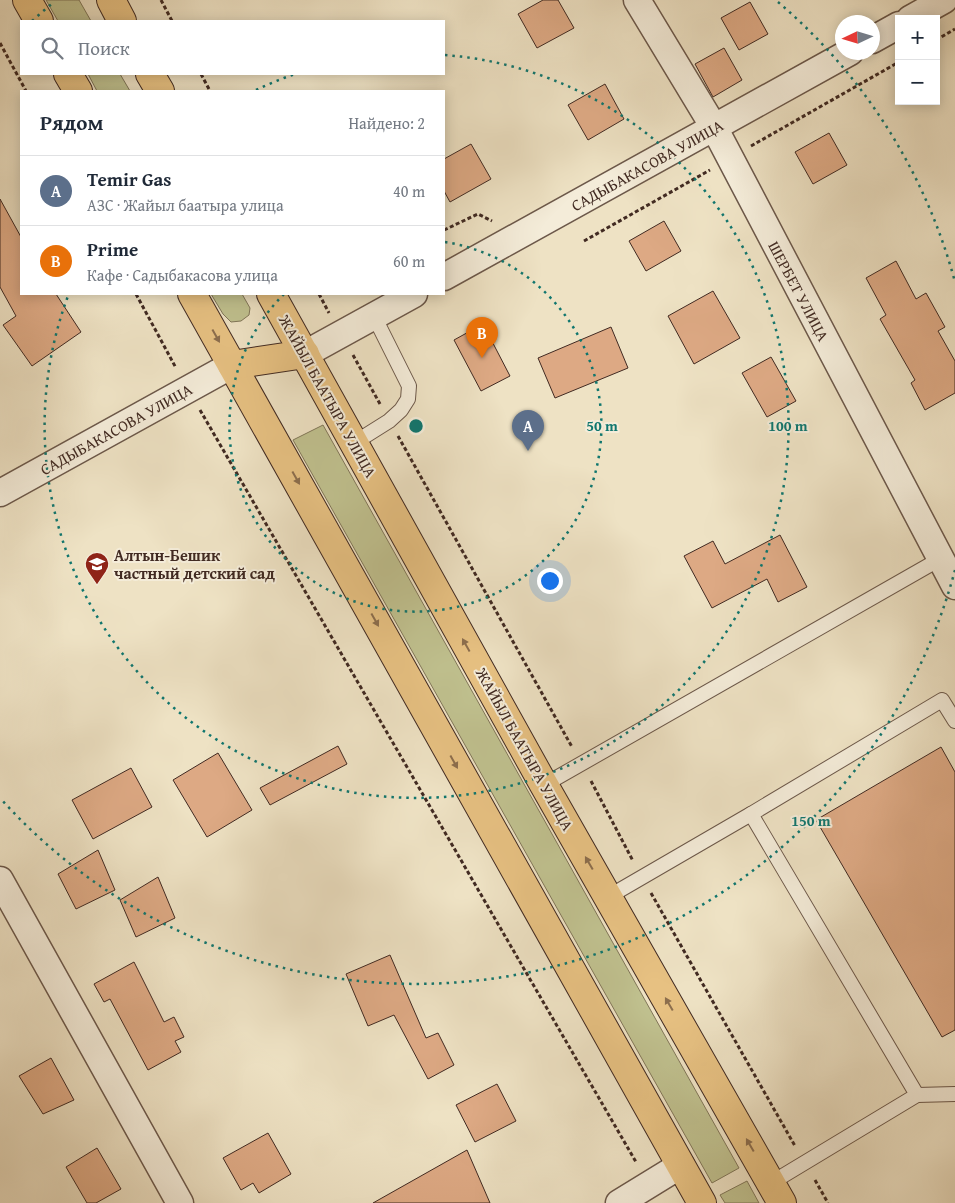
<!DOCTYPE html>
<html lang="ru">
<meta charset="utf-8">
<style>
body{margin:0;font-family:"Gentium Book Plus",serif;background:#f2f2f3;color:#1f2937}
.controls{position:absolute;right:15px;top:15px;display:grid;overflow:hidden;border-radius:0px;box-shadow:0 2px 12px #0003}
.controls button{width:45px;height:45px;display:grid;place-items:center;padding:0;border:0;border-bottom:1px solid #e0e1e3;background:#fff;color:#1f2937;font:25px sans-serif}
.compass{position:absolute;left:835px;top:15px;width:45px;height:45px;border-radius:50%;background:#fff;box-shadow:0 2px 12px #0003;rotate:266deg}
.you{position:absolute;left:549px;top:580px;width:18px;height:18px;margin:-12px;border:4px solid #fff;border-radius:50%;background:#1a73e8;box-shadow:0 0 0 8px #1a73e833}
.badge{display:grid;place-items:center;width:32px;height:32px;border-radius:50%;background:#8f2418;color:#fff;font-size:16px;font-weight:700}
.pin{position:absolute;translate:-50% -41px;filter:drop-shadow(0 1px 2px #0008)}
.pin::after{content:'';position:absolute;top:26px;width:18px;height:15px;background:inherit;clip-path:polygon(0 0,100% 0,50% 100%)}
.list{margin:0;padding:0;list-style:none}
h2{display:flex;justify-content:space-between;align-items:center;height:65px;margin:0;padding:0 20px;font-size:21px}
h2 small{font-size:16px;font-weight:400;color:#747a83}
.list li{display:grid;grid-template-columns:32px 1fr auto;gap:15px;align-items:center;box-sizing:border-box;height:70px;padding:0 20px;border-top:1px solid #e0e1e3}
.list b{display:block;font-size:19px;white-space:nowrap}
.list p{margin:0;font-size:16px;white-space:nowrap;color:#747a83}
.list em{font-size:16px;font-style:normal;color:#747a83}
.icon{flex:none;width:28px;height:28px;fill:none;stroke:currentColor;stroke-width:2;stroke-linecap:round;stroke-linejoin:round}
.map{position:relative;flex:none;width:955px;height:1203px;overflow:hidden}
.search{position:absolute;background:#fff;box-shadow:0 2px 12px #0003;left:20px;top:20px;width:425px;height:55px;display:flex;align-items:center;gap:12px;box-sizing:border-box;padding:0 18px;border-radius:0px;color:#747a83;font-size:19px}
.panel{position:absolute;background:#fff;box-shadow:0 2px 12px #0003;left:20px;top:90px;width:425px;height:205px;border-radius:0px}
.map>svg:first-child{display:block}
.green{fill:#c0c18f;stroke:#807658}
.building{fill:#dda984;stroke:#412a22}
.lines{fill:none;stroke-linecap:round;stroke-linejoin:round}
.lane-casing{stroke:#6c584a;stroke-width:16}
.street-casing{stroke:#6c584a;stroke-width:29}
.primary-casing{stroke:#412a22;stroke-width:30}
.path{stroke:#412a22;stroke-width:3;stroke-dasharray:4 2.5;stroke-linecap:butt}
.lane{stroke:#f4ecd9;stroke-width:14}
.street{stroke:#f4ecd9;stroke-width:26}
.primary{stroke:#e7c182;stroke-width:28}
.oneway{fill:#8c6e4d}
.ring{fill:none;stroke:#0f766e;stroke-width:2.5;stroke-dasharray:2.5 5}
.labels{text-anchor:middle;dominant-baseline:central;stroke-width:4;stroke-linejoin:round;paint-order:stroke}
.street-label{font-size:16px;fill:#412a22;stroke:#f4ecd9}
.poi-label{font-size:16px;font-weight:bold;fill:#412a22;stroke:#f4ecd9;text-anchor:start}
.centre{fill:#0f766e;stroke:#f4ecd9;stroke-width:2.5}
.ring-label{font-size:15px;text-anchor:middle;font-weight:bold;fill:#0f766e;stroke:#f4ecd9;stroke-width:4;stroke-linejoin:round;paint-order:stroke}
</style>
<div class="map">
<svg width="955" height="1203" viewBox="0 0 955 1203">
<rect width="100%" height="100%" fill="#eee2c4"/>
<filter id="stains"><feTurbulence type="fractalNoise" baseFrequency=".004" numOctaves="4"/><feColorMatrix values="0 0 0 0 .2 0 0 0 0 .09 0 0 0 0 .02 0 0 0 .5 -.17"/></filter>
<radialGradient id="worn" r=".72"><stop offset=".6" stop-color="#630" stop-opacity="0"/><stop offset="1" stop-color="#630" stop-opacity=".3"/></radialGradient>
<!-- green -->
<g class="green">
<path d="M46 0H79L91 21H58Z"/>
<path d="M88 74H120L130 91H97Z"/>
<path d="M211 294H242L250 308 249 315 241 321 231 322 223 314Z"/>
<path d="M323 425 739 1168 712 1183 293 440Z"/>
<path d="M747 1181 759 1203H725L720 1195Z"/>
</g>
<!-- building -->
<g class="building">
<path d="M543 0H558L574 28 537 48 518 14Z"/>
<path d="M750 2 768 34 739 50 721 18Z"/>
<path d="M724 48 742 80 713 97 695 64Z"/>
<path d="M605 84 624 119 588 140 568 105Z"/>
<path d="M829 133 847 165 813 184 795 152Z"/>
<path d="M471 144 491 179 450 202 444 191V159Z"/>
<path d="M0 199 21 237V294H56L81 332 32 366 3 325 16 316 0 287Z"/>
<path d="M664 221 681 251 646 271 629 241Z"/>
<path d="M896 261 916 299 926 293 945 327 938 331 955 361V393L925 410 911 383 915 380 880 319 886 315 866 278Z"/>
<path d="M713 291 740 338 694 364 668 316Z"/>
<path d="M483 324 510 376 481 391 454 340Z"/>
<path d="M611 327 628 368 555 398 538 358Z"/>
<path d="M771 357 796 401 767 417 742 373Z"/>
<path d="M780 535 807 587 778 602 767 579 712 608 684 556 713 541 725 564Z"/>
<path d="M338 746 347 764 270 805 260 788Z"/>
<path d="M941 747 955 772V1030L942 1037 816 820Z"/>
<path d="M218 753 252 810 207 837 173 780Z"/>
<path d="M131 768 152 807 93 839 72 800Z"/>
<path d="M98 850 115 890 76 909 58 874Z"/>
<path d="M158 877 175 918 136 937 120 900Z"/>
<path d="M390 955 426 1038 438 1033 454 1065 428 1079 394 1015 368 1026 346 974Z"/>
<path d="M134 962 164 1022 174 1017 184 1037 175 1041 181 1052 148 1070 110 999 104 1002 94 984Z"/>
<path d="M51 1058 74 1100 43 1114 19 1076Z"/>
<path d="M497 1084 516 1121 475 1142 456 1105Z"/>
<path d="M268 1133 291 1174 259 1193 253 1183 241 1190 223 1158Z"/>
<path d="M97 1148 121 1189 96 1203H87L66 1167Z"/>
<path d="M467 1150 490 1203H373Z"/>
</g>
<g class="lines">
<!-- lane casing -->
<g class="lane-casing">
<g id="lane">
<path d="M354 443 389 421 401 410 408 399 409 386 374 316"/>
<path d="M544 785 940 559"/>
<path d="M751 814 942 700 955 721"/>
<path d="M608 897 751 814 917 1095 771 1183"/>
<path d="M917 1095 955 1094"/>
</g>
</g>
<!-- street casing -->
<g class="street-casing">
<g id="street">
<path d="M637 0 715 129 955 586"/>
<path d="M910 19 944 0"/>
<path d="M872 40 899 25"/>
<path d="M444 277 850 52"/>
<path d="M305 354 414 294"/>
<path d="M0 493 232 365"/>
<path d="M0 880 180 1203"/>
<path d="M619 1203 681 1165"/>
</g>
</g>
<!-- primary casing -->
<g class="primary-casing">
<g id="primary">
<path d="M27 0 39 21"/>
<path d="M111 0 122 21"/>
<path d="M68 74 78 91"/>
<path d="M150 74 160 91"/>
<path d="M192 294 702 1203"/>
<path d="M271 294 544 785 782 1203"/>
<path d="M232 365 305 354"/>
</g>
</g>
<!-- path -->
<g class="path">
<path d="M161 0 172 21"/>
<path d="M936 40 955 29"/>
<path d="M0 43 26 91"/>
<path d="M201 74 210 91"/>
<path d="M751 146 899 62"/>
<path d="M444 230 478 214 492 221"/>
<path d="M584 241 710 170"/>
<path d="M136 294 176 368"/>
<path d="M319 294 329 313"/>
<path d="M353 355 380 404"/>
<path d="M200 410 636 1162"/>
<path d="M398 436 572 747"/>
<path d="M591 781 633 861"/>
<path d="M651 893 795 1146"/>
<path d="M815 1180 828 1203"/>
</g>
<!-- lane -->
<use href="#lane" class="lane"/>
<!-- street -->
<use href="#street" class="street"/>
<!-- primary -->
<use href="#primary" class="primary"/>
</g>
<!-- one-way arrows -->
<defs><path id="oneway-solid" d="M-6-.8H1V-3.2L6.5 0L1 3.2V.8H-6Z" transform="scale(1.25)"/></defs>
<g class="oneway">
<use href="#oneway-solid" transform="translate(216 336) rotate(61)"/>
<use href="#oneway-solid" transform="translate(296 478) rotate(61)"/>
<use href="#oneway-solid" transform="translate(375 620) rotate(61)"/>
<use href="#oneway-solid" transform="translate(466 645) rotate(-119)"/>
<use href="#oneway-solid" transform="translate(454 762) rotate(61)"/>
<use href="#oneway-solid" transform="translate(589 863) rotate(-120)"/>
<use href="#oneway-solid" transform="translate(669 1004) rotate(-120)"/>
<use href="#oneway-solid" transform="translate(750 1145) rotate(-120)"/>
</g>
<!-- distance rings -->
<g class="ring">
<path d="M445 242A186 186 0 1 1 284 294"/>
<path d="M256 90A372 372 0 0 1 295 74M445 55A372 372 0 1 1 68 296"/>
<path d="M955 570A558 558 0 0 1 1 799M32 21A558 558 0 0 1 54 2M778 2A558 558 0 0 1 955 282"/>
</g>
<!-- icons -->
<defs>
<g id="school-pin" transform="scale(1.25)"><path d="M0 17L-7.5 6A9.5 9.5 0 1 1 7.5 6Z" fill="#8f2418" stroke="#f4ecd9"/><path d="M0-5L7-2L0 1L-7-2ZM-4 1L0 2.5L4 1V4Q0 6-4 4Z" fill="#fff"/></g>
</defs>
<g fill-rule="evenodd">
<use href="#school-pin" x="97" y="564"/>
</g>
<g class="labels">
<!-- street labels -->
<g class="street-label">
<text transform="translate(647 165) rotate(-29)">САДЫБАКАСОВА УЛИЦА</text>
<text transform="translate(799 291) rotate(62)">ШЕРБЕТ УЛИЦА</text>
<text transform="translate(328 396) rotate(61)">ЖАЙЫЛ БААТЫРА УЛИЦА</text>
<text transform="translate(116 429) rotate(-29)">САДЫБАКАСОВА УЛИЦА</text>
<text transform="translate(525 749) rotate(61)">ЖАЙЫЛ БААТЫРА УЛИЦА</text>
</g>
<!-- poi labels -->
<g class="poi-label">
<text x="114" y="555">Алтын-Бешик<tspan x="114" dy="18">частный детский сад</tspan></text>
</g>
</g>
<circle cx="416" cy="426" r="8" class="centre"/>
<g class="ring-label">
<text x="602" y="431">50 m</text>
<text x="788" y="431">100 m</text>
<text x="811" y="826">150 m</text>
</g>
<rect width="100%" height="100%" filter="url(#stains)"/>
<rect width="100%" height="100%" fill="url(#worn)"/>
</svg>
<div class="controls">
<button>+</button>
<button>−</button>
</div>
<svg class="compass" viewBox="-18 -18 36 36"><path d="M0-13l5 13h-10z" fill="#e53935"/><path d="M0 13l5-13h-10z" fill="#747a83"/></svg>
<div class="you"></div>
<div class="pin badge" style="left:528px;top:451px;background:#5c6f8a">A</div>
<div class="pin badge" style="left:482px;top:358px;background:#e8710a">B</div>
<div class="search"><svg class="icon" aria-label="search" viewBox="0 0 24 24"><circle cx="10" cy="10" r="6"/><path d="M15 15l6 6"/></svg>Поиск</div>
<section class="panel">
<h2>Рядом<small>Найдено: 2</small></h2>
<ul class="list">
<li><span class="badge" style="background:#5c6f8a">A</span><div><b>Temir Gas</b><p>АЗС · Жайыл баатыра улица</p></div><em>40 m</em></li>
<li><span class="badge" style="background:#e8710a">B</span><div><b>Prime</b><p>Кафе · Садыбакасова улица</p></div><em>60 m</em></li>
</ul>
</section>
</div>
